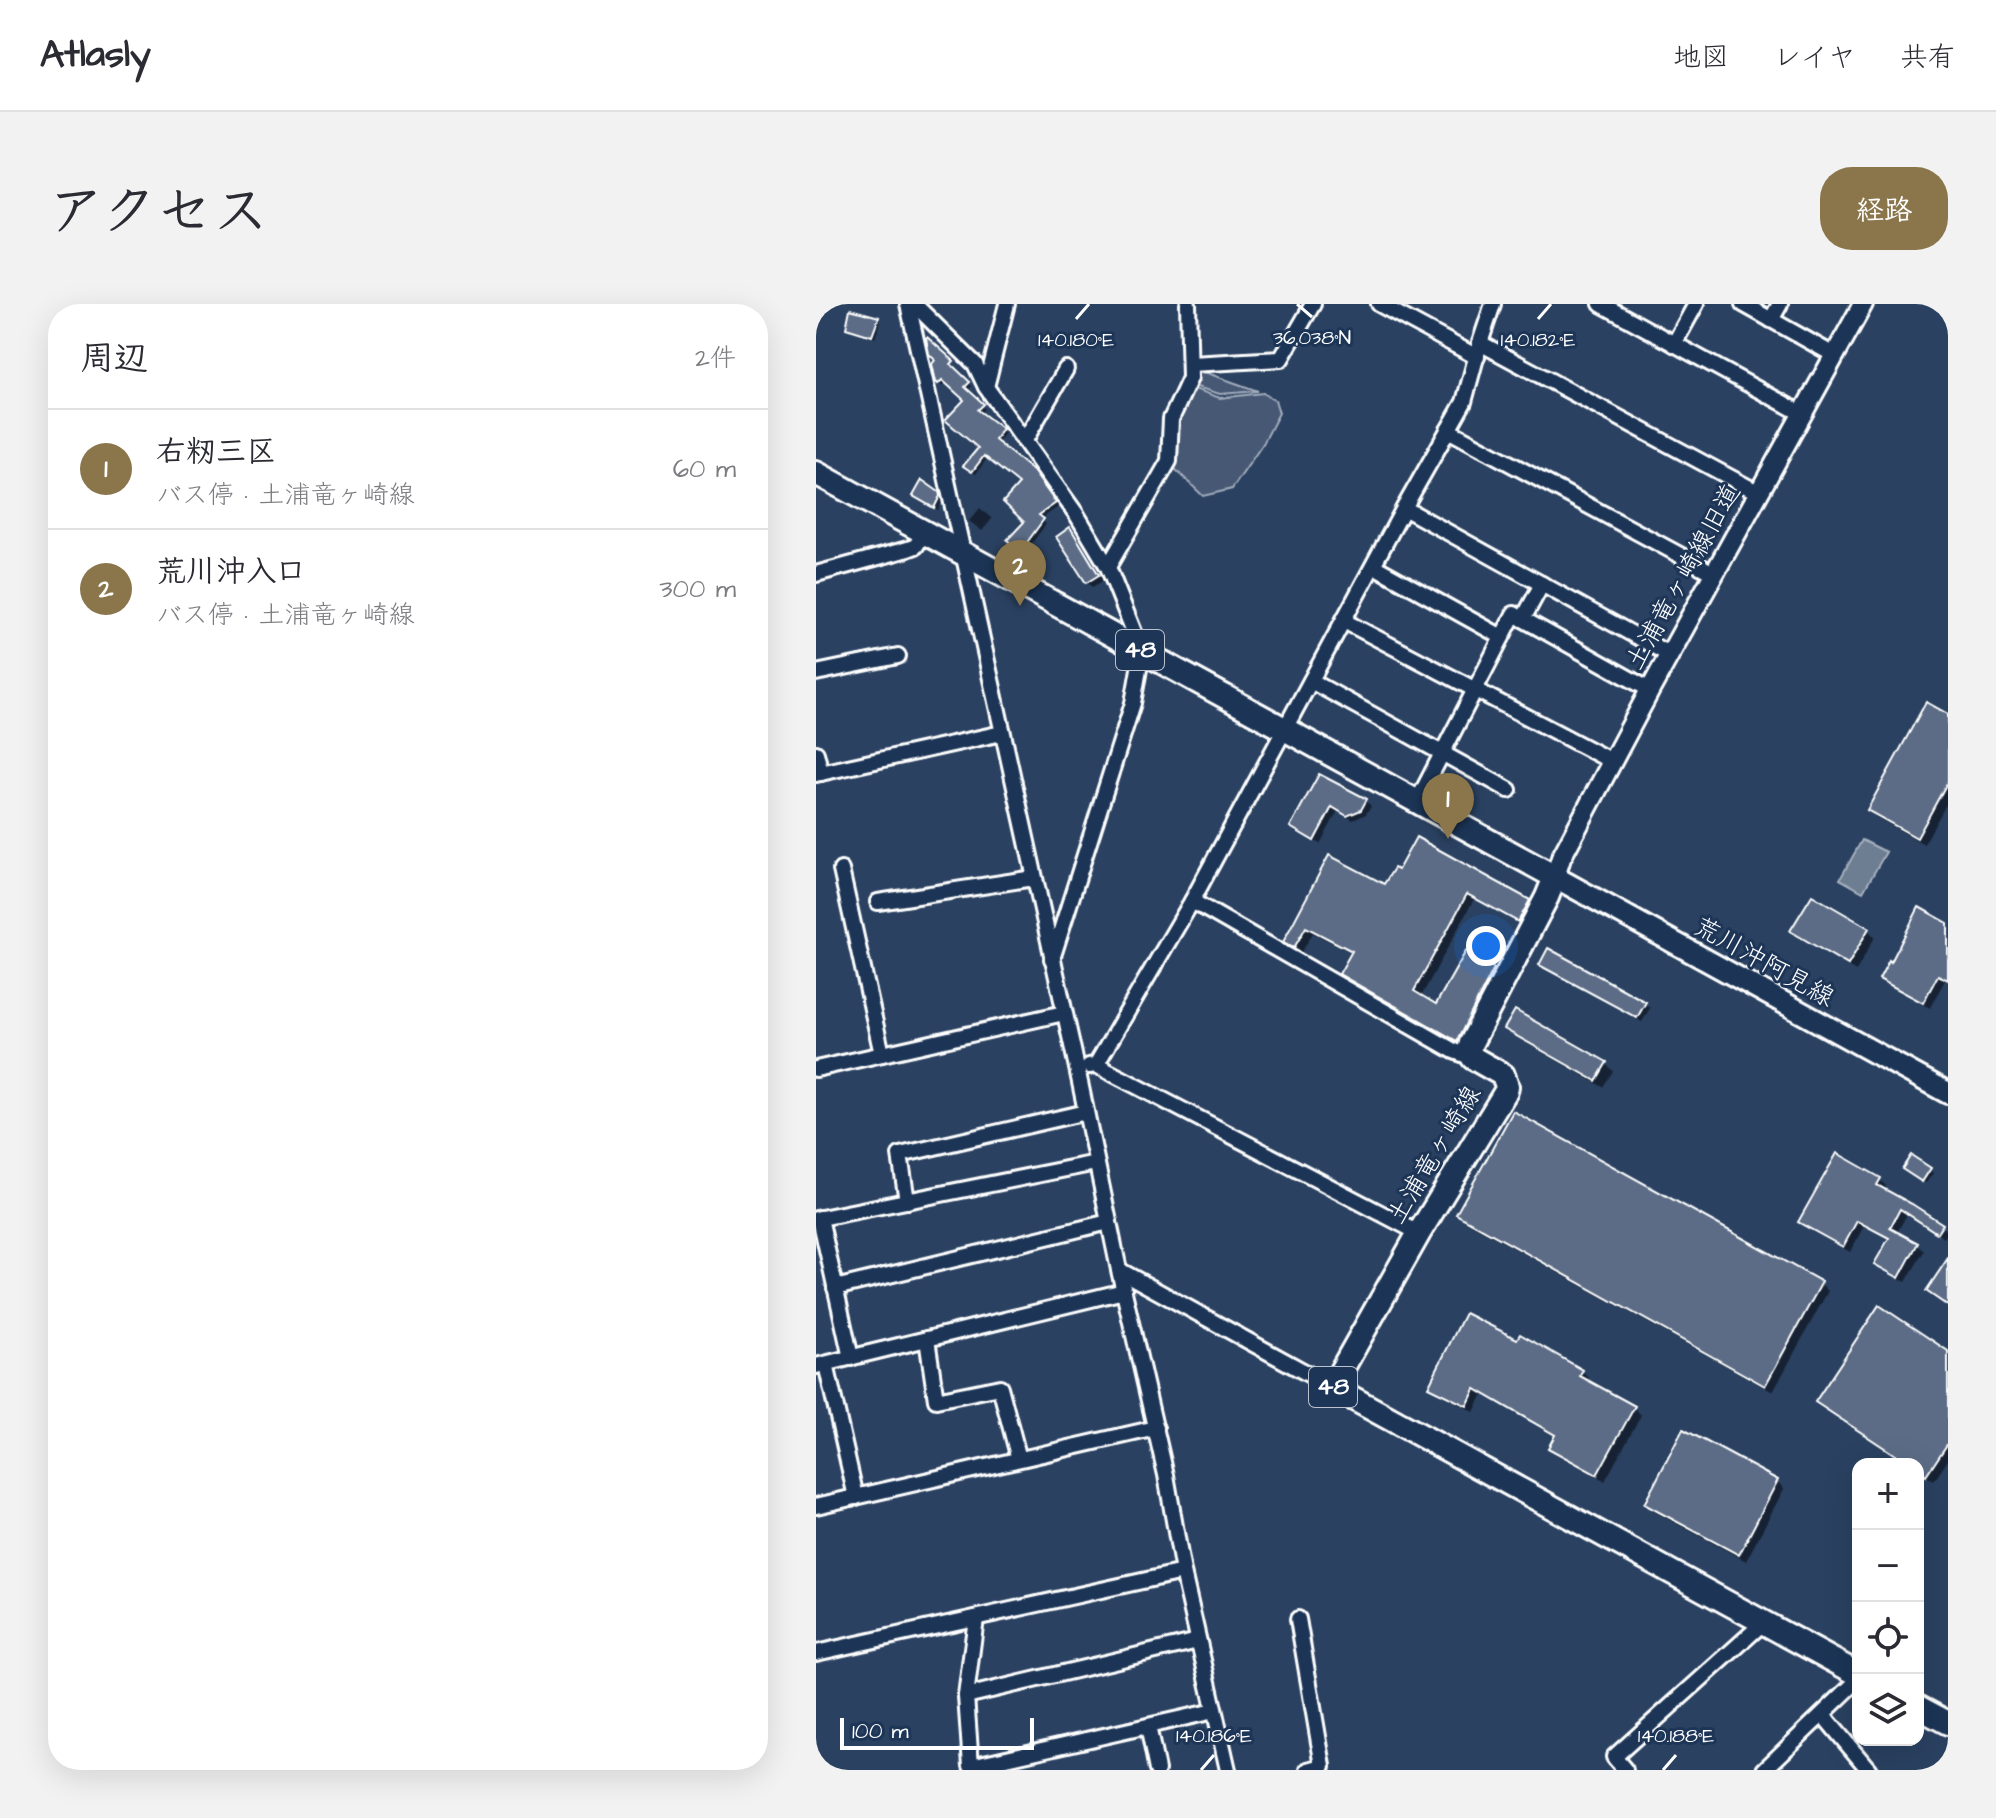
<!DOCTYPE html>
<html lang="ja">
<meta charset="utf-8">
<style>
body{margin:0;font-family:"Architects Daughter","Klee One",sans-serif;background:#f2f2f3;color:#2b2b33}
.controls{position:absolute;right:24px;bottom:24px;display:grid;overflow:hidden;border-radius:16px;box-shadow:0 8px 32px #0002}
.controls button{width:72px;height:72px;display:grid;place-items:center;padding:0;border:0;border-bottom:2px solid #e1e1e2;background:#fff;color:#2b2b33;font:40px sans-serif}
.scale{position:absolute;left:24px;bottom:20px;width:194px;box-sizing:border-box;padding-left:8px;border:4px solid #fff;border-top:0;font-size:22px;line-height:28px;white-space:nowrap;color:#fff;-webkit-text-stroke:6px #1d3557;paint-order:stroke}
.you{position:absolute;left:670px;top:642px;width:28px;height:28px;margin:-20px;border:6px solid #fff;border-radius:50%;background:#1a73e8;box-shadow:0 0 0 12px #1a73e833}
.badge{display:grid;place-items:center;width:52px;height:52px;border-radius:50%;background:#8a764a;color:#fff;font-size:26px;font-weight:700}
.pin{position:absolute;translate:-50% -66px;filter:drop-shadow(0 2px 4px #0008)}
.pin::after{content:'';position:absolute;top:42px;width:28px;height:24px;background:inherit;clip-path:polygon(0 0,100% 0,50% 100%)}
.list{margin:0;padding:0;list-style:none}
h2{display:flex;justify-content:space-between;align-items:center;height:104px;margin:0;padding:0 32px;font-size:34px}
h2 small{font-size:26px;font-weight:400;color:#7c7c81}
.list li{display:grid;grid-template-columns:52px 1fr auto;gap:24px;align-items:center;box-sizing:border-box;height:120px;padding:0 32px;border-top:2px solid #e1e1e2}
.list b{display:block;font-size:30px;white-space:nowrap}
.list p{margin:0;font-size:26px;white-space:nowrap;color:#7c7c81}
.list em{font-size:26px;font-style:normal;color:#7c7c81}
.icon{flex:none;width:44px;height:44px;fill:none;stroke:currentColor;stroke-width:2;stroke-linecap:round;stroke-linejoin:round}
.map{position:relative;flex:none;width:1132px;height:1466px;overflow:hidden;border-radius:32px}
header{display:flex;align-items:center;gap:48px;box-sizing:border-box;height:112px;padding:0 40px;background:#fff;border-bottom:2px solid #e1e1e2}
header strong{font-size:38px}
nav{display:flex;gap:44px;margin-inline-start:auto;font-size:28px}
.intro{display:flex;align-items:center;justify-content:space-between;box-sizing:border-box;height:192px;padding:0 48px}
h1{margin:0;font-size:56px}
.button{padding:20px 36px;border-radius:32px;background:#8a764a;color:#fff;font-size:28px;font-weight:700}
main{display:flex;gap:48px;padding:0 48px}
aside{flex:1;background:#fff;border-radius:32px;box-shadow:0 8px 32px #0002}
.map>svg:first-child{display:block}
.green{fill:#465975;stroke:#a2acba;stroke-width:2}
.water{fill:#6d7d92;stroke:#a7b1be;stroke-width:2}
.shadow{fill:#0007}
.building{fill:#5b6c86;stroke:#fff;stroke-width:2}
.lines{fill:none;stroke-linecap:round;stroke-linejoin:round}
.minor-casing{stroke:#fff;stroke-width:20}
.tertiary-casing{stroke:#fff;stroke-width:24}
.secondary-casing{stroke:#fff;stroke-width:26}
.primary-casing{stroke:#fff;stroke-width:28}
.minor{stroke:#1d3557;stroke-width:14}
.tertiary{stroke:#1d3557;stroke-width:18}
.secondary{stroke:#1d3557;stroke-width:20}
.primary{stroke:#1d3557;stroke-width:22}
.ticks{fill:none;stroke:#fff;stroke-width:3}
.labels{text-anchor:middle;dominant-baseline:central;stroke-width:6;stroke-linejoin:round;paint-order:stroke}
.shield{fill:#1d3557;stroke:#bbc2cd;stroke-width:2}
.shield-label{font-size:24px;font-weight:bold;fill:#fff}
.street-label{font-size:26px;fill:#fff;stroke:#1d3557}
.ticks-label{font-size:20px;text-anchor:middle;fill:#fff;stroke:#1d3557;stroke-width:6;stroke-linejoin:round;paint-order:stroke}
</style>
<header>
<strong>Atlasly</strong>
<nav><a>地図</a><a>レイヤ</a><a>共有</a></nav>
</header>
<div class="intro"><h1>アクセス</h1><a class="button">経路</a></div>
<main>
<aside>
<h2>周辺<small>2件</small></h2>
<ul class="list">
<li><span class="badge">1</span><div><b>右籾三区</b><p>バス停 · 土浦竜ヶ崎線</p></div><em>60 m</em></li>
<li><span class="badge">2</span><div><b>荒川沖入口</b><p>バス停 · 土浦竜ヶ崎線</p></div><em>300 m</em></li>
</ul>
</aside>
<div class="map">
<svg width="1132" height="1466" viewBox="0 0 1132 1466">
<rect width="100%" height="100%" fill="#2a4161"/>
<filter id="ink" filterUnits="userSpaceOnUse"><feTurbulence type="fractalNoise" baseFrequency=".0125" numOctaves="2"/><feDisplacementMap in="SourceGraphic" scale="16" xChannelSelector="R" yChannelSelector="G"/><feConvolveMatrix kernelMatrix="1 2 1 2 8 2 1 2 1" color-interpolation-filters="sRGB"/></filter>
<g filter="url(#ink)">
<!-- green -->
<g class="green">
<path d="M377 64 442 87 404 90 374 81Z"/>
<path d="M370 82 404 94 447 89 459 96 463 109 448 138 416 185 387 192 359 165 355 115Z"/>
</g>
<!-- water -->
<path class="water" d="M1046 536 1070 548 1047 588 1024 575Z"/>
<!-- shadow -->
<g class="shadow">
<path d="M62 14 65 17 59 34 35 27 32 24Z"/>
<path d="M112 37 139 62 137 64 156 82 151 87 169 105 164 110 189 129 181 140 220 173 242 203 225 215 230 220 208 250 193 236 211 218 206 181 172 153 160 170 152 165 164 144 150 96 131 78 126 82 121 77 122 56Z"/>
<path d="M122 189 126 196 122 206 99 192Z"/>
<path d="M164 204 176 215 166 227 153 217Z"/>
<path d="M254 226 259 231 287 277 276 283 271 278Z"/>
<path d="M1132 412V497L1108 540 1060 513 1053 506Z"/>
<path d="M504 473 550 497 555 502 550 510 537 516 522 507 504 540 482 528 477 523Z"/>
<path d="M514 554 569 583 578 567 713 597 720 604 710 623 658 595 605 693 621 703 677 665 684 672 648 743 532 676 525 669 537 649 497 629 485 649 469 637Z"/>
<path d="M997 593 1052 626 1059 633 1040 667 984 634 977 627Z"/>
<path d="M1132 621V677L1129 676 1114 704 1072 681 1065 675Z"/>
<path d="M725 660 828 699 834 704 826 718 730 665Z"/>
<path d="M691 725 789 759 797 767 787 783 698 732Z"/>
<path d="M698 809 1005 980 1012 987 957 1088 649 917 642 910Z"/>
<path d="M1114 866 1117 869 1110 879 1091 867Z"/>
<path d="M1064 876 1070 882 1068 887 1126 922 1132 928 1128 934 1091 910 1081 929 1101 941 1108 947 1090 978 1067 966 1061 959 1074 936 1048 922 1034 948 991 924 985 918Z"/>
<path d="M1132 1050V1156L1118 1177 1102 1167V1160H1092L1009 1105 1002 1098Z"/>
<path d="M766 1067 773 1074 771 1078 818 1103 825 1111 789 1177 742 1151 734 1144 740 1133 667 1090 658 1108 622 1089 614 1082Z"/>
<path d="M961 1177 968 1185 930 1257 837 1207 830 1200Z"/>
</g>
<!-- building -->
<g class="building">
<path d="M34 5 63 13 56 32 30 24Z"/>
<path d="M111 33 138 57 135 60 154 78 149 83 168 100 162 106 187 125 179 136 217 167 240 199 223 211 228 215 204 248 191 236 208 218 187 198 203 180 168 152 156 168 147 162 162 144 129 116 148 96 126 76 122 80 120 78 116 60 119 56 113 50 110 34Z"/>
<path d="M106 176 123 188 124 192 118 204 97 192Z"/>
<path d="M254 223 283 271 270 279 240 233Z"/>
<path d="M1110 398 1132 410V477L1101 534 1051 506Z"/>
<path d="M503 470 551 495 545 506 531 512 516 503 498 537 474 523Z"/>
<path d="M600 533 714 596 702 618 651 590 598 687 620 700 650 647 678 664 641 737 523 670 536 647 490 623 478 644 467 638 513 551 568 580 578 564 582 566Z"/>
<path d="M996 591 1053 624 1032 661 974 627Z"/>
<path d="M1103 603 1132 619V676L1122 671 1107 699 1063 675 1073 656 1075 658Z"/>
<path d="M732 644 830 698 821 714 723 661Z"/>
<path d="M699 706 791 758 780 777 688 725Z"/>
<path d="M697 807 1006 978 949 1082 640 910Z"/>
<path d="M1021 849 1065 874 1061 881 1096 900 1127 920 1121 929 1084 905 1074 924 1102 939 1083 974 1058 960 1073 934 1041 917 1027 943 982 918Z"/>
<path d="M1095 851 1115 864 1106 878 1086 865Z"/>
<path d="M1132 954V1002L1110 987Z"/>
<path d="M1063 1001 1132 1047V1139L1110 1172 1102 1166V1160H1093L999 1098Z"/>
<path d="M649 1009 701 1035 704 1030 767 1066 764 1072 819 1102 781 1171 732 1144 739 1131 659 1085 651 1102 612 1083Z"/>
<path d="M867 1125 962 1176 923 1251 828 1200Z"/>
</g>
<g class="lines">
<!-- minor casing -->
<g class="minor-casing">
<g id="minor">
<path d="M92 0 261 764 303 966 350 1171 367 1268 412 1466"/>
<path d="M98 0 159 60 170 83 261 211 292 263 326 348 317 399 236 655"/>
<path d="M563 0 661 53"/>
<path d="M785 0 987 110"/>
<path d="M927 0 1018 51"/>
<path d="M955 16 964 0"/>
<path d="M664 39 943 189"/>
<path d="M858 40 880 0"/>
<path d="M375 60 465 55 497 0"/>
<path d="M170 83 191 0"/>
<path d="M632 126 899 270"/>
<path d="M209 136 250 65"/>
<path d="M588 204 854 351"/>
<path d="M558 262 686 333"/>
<path d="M292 263 353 157 355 115 374 74 372 0"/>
<path d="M0 270 92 245 100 242 108 228"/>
<path d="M707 315 726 280"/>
<path d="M528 317 797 458"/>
<path d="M0 369 82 352"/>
<path d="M495 377 693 486"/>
<path d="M0 449 5 469"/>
<path d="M0 470 186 429"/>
<path d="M601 498 698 310 834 386"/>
<path d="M25 566 66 750"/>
<path d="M376 597 638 747 657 754"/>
<path d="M62 598 218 574"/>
<path d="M280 761 376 597 588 204 648 98 664 39 677 0"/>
<path d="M273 762 280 761 603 929"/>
<path d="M0 765 248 709"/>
<path d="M91 897 84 851 270 808"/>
<path d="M4 914 35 1054"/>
<path d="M0 915 280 859"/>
<path d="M303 966 516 1083"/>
<path d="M19 984 293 918"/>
<path d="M111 1035 120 1096 184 1083 203 1155"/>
<path d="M10 1060 40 1193"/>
<path d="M0 1062 308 987"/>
<path d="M0 1202 340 1124"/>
<path d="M160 1314 150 1392 155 1462 398 1407"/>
<path d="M482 1315 507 1462 492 1466"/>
<path d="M0 1349 367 1268"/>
<path d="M150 1392 382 1337"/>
<path d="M1007 1411 1053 1466"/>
<path d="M332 1422 341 1466"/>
<path d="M809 1466 798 1453 947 1319"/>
<path d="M948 1466 1042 1376"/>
</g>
</g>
<!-- tertiary casing -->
<g class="tertiary-casing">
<path id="tertiary" d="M739 573 745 554 834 386 1047 0"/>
</g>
<!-- secondary casing -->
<g class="secondary-casing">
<path id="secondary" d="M739 573 1132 789"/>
</g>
<!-- primary casing -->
<g class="primary-casing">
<g id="primary">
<path d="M0 169 739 573 731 593 655 739 653 747 657 754 687 771 691 782 690 787 603 929 516 1083 1042 1370"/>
<path d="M1102 1403 1132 1419"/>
</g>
</g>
<!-- minor -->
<use href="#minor" class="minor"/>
<!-- tertiary -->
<use href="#tertiary" class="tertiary"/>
<!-- secondary -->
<use href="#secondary" class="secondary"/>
<!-- primary -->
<use href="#primary" class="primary"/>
</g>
</g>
<!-- ticks -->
<path class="ticks" d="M481 0 496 13M260 15 273 0M722 15 735 0M385 1466 398 1451M847 1466 860 1451"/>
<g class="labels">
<!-- shield labels -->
<g class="shield">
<rect x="300" y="326" width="48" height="40" rx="6"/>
<rect x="493" y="1063" width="48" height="40" rx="6"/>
</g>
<g class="shield-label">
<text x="324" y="346">48</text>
<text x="517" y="1083">48</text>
</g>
<!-- street labels -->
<g class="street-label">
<text transform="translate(867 273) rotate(-61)">土浦竜ヶ崎線旧道</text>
<text transform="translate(948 658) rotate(29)">荒川沖阿見線</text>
<text transform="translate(618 851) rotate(-59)">土浦竜ヶ崎線</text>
</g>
</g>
<g class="ticks-label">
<text x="496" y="40">36.038°N</text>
<text x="260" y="42">140.180°E</text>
<text x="722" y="42">140.182°E</text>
<text x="398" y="1438">140.186°E</text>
<text x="860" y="1438">140.188°E</text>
</g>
</svg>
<div class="controls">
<button>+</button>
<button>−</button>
<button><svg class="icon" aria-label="locate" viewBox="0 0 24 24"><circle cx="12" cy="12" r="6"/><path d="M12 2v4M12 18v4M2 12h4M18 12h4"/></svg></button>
<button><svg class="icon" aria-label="layers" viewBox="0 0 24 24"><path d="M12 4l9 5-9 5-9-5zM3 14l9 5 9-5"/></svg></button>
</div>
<div class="scale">100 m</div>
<div class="you"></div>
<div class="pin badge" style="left:632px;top:535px">1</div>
<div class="pin badge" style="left:204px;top:302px">2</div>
</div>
</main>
